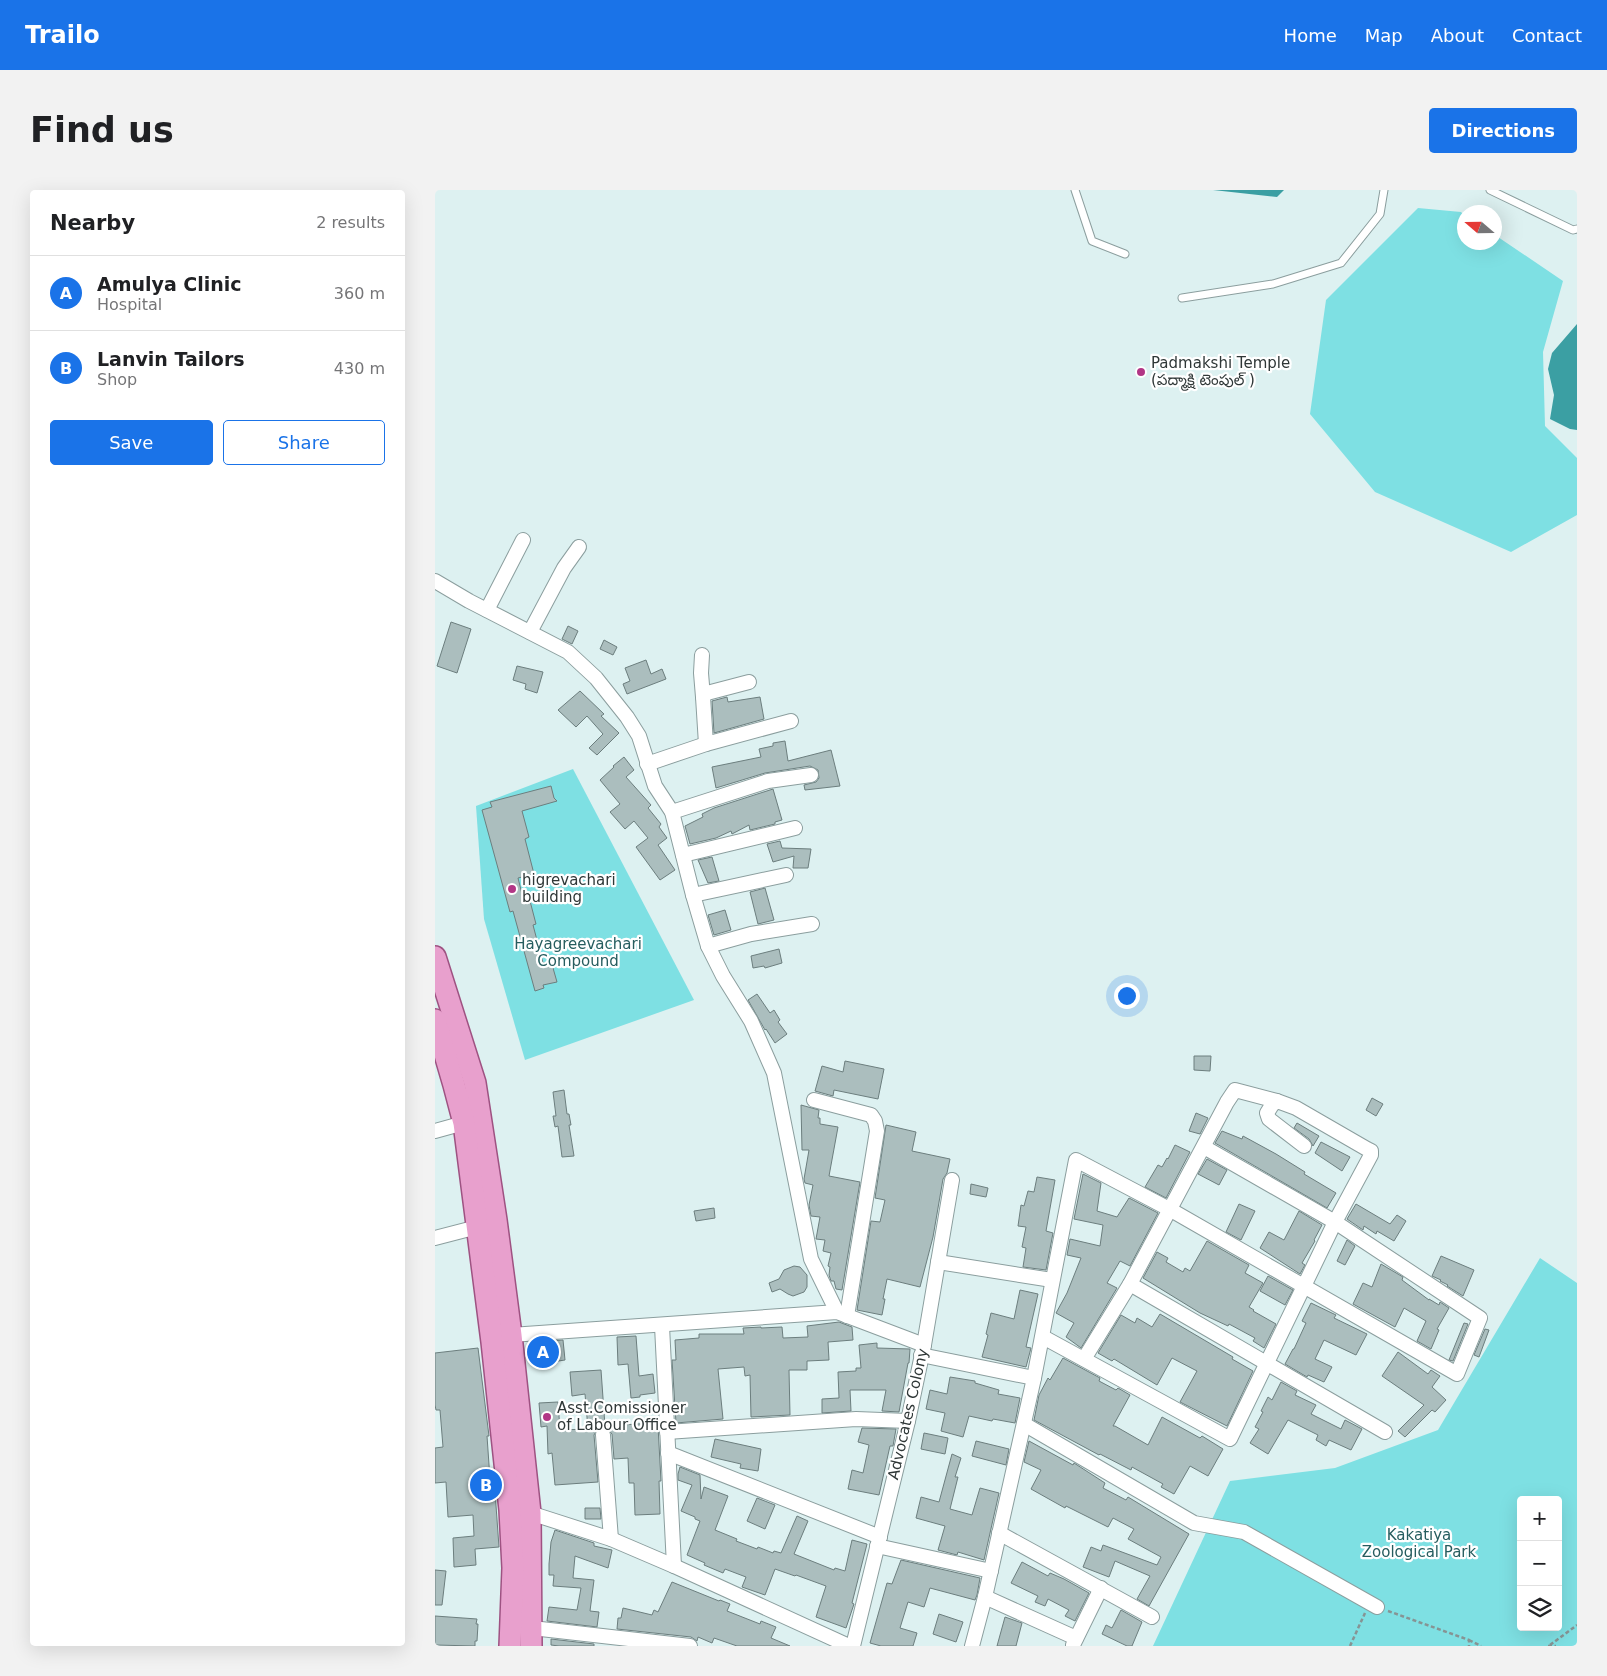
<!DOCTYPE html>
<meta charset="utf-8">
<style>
body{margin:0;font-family:"DejaVu Sans","Noto Sans Telugu",sans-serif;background:#f2f2f2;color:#202124}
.controls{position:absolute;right:15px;bottom:15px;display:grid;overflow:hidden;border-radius:5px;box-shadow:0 5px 20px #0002}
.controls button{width:45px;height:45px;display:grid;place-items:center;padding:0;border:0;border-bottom:1px solid #e0e0e0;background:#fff;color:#202124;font:25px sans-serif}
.compass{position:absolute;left:1022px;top:15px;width:45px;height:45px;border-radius:50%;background:#fff;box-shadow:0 5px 20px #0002;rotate:290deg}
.you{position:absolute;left:691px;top:805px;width:18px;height:18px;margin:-12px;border:4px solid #fff;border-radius:50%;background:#1a73e8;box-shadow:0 0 0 8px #1a73e833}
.badge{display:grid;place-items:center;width:32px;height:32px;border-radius:50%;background:#1a73e8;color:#fff;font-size:16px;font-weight:700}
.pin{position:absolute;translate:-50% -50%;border:2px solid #fff;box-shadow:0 1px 5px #0006}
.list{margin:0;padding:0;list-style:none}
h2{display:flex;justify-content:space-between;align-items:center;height:65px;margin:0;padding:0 20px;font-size:21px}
h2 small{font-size:16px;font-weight:400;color:#757577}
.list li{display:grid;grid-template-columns:32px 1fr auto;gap:15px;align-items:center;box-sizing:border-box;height:75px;padding:0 20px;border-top:1px solid #e0e0e0}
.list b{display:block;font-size:19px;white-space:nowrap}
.list p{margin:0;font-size:16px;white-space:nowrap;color:#757577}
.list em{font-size:16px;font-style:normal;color:#757577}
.actions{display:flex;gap:10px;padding:15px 20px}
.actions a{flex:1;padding:11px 0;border:1px solid #1a73e8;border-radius:5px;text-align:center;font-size:18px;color:#1a73e8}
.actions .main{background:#1a73e8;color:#fff}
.icon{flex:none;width:28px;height:28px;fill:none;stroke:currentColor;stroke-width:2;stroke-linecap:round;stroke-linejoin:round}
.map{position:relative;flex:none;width:1142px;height:1456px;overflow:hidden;border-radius:5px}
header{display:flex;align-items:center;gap:30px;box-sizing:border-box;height:70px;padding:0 25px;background:#1a73e8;color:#fff}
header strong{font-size:24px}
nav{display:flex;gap:28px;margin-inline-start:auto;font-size:18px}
.intro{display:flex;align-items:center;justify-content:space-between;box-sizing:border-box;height:120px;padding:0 30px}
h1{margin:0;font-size:35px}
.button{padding:12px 22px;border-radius:5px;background:#1a73e8;color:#fff;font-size:18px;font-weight:700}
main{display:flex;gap:30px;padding:0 30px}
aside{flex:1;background:#fff;border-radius:5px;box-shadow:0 5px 20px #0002}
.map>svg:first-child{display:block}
.green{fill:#7ee0e3;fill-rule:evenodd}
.water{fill:#3b9fa3}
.building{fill:#abbebe;stroke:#6c7e7e}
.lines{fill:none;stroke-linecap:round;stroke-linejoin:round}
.lane-casing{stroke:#8b9e9e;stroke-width:9}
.street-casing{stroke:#8b9e9e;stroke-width:16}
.primary-casing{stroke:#9e5282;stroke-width:24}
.path{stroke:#869494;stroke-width:2.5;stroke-dasharray:4 2.5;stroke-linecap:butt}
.lane{stroke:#fff;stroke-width:7}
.street{stroke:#fff;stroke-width:14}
.primary{stroke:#e8a0cd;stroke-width:21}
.poi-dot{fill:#b23686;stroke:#fff;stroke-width:2}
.labels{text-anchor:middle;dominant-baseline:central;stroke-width:4.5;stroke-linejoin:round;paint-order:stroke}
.poi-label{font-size:15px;fill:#2f3737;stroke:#fff;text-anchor:start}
.park-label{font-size:15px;fill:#265d5f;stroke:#fff}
.street-label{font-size:15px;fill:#2f3737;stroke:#fff}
</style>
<header>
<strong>Trailo</strong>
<nav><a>Home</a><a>Map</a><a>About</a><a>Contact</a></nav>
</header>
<div class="intro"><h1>Find us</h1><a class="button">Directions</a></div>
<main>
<aside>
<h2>Nearby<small>2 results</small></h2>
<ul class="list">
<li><span class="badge">A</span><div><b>Amulya Clinic</b><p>Hospital</p></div><em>360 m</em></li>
<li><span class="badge">B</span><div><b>Lanvin Tailors</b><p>Shop</p></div><em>430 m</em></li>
</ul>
<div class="actions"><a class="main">Save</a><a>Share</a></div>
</aside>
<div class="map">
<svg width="1142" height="1456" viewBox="0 0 1142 1456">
<rect width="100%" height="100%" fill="#ddf1f1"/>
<!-- green -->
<g class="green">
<path d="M983 18 1026 22 1029 25 1030 52H1060V45L1128 91 1108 162 1110 236 1142 268V325L1076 362 940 302 875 224 891 110Z"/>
<path d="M138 579 259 810 90 870 49 729 41 616Z"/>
<path d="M1105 1068 1142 1093V1456H718L795 1291 900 1278 1003 1240ZM1086 1310H1123V1437H1086Z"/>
</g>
<!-- water -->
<g class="water">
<path d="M778 0H849L842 7Z"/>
<path d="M1142 134V240L1135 239 1115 229 1119 205 1113 179 1117 163Z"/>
</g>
<!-- building -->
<g class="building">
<path d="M16 432 36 439 22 483 2 476Z"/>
<path d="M133 436 143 441 137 454 127 449Z"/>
<path d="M169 450 182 457 178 465 165 459Z"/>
<path d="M211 470 216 484 227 479 231 489 192 504 188 494 195 491 190 478Z"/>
<path d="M82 476 108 482 102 503 90 499 91 494 78 490Z"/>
<path d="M145 501 169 524 166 526 184 543 162 565 154 558 168 544 152 526 141 537 123 520Z"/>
<path d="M292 507 293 512 325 507 329 529 279 543 277 511Z"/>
<path d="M350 551 353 571 396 560 405 596 370 600 369 595 381 592 384 588 383 580 375 576 330 583 281 598 277 577 326 567 324 559 338 556V553Z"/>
<path d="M189 567 199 580 191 587 216 615 213 618 226 634 224 637 232 648 223 655 240 680 225 690 201 657 213 648 199 631 190 639 175 622 185 614 165 590 179 577 178 576Z"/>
<path d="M116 596 119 608 122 611 87 621 94 647 90 649 99 684 83 688 89 712 95 711 101 734 98 735 108 773 116 771 122 792 108 795 109 798 100 801 78 721 75 722 47 620 57 617 55 612Z"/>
<path d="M338 599 347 630 340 632V634L315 640 314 635 297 644 296 641 281 648 255 654 250 636 268 627 267 624 279 618Z"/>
<path d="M345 651 347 658 376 659 373 678H358L359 666 338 672 332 654Z"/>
<path d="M277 667 284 691 273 693 263 670Z"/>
<path d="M330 698 339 730 323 734 315 702Z"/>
<path d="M290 720 296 740 279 745 273 725Z"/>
<path d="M344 759 347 773 330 778 329 776 318 778 316 766Z"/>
<path d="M322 804 335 823 339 820 345 830 343 832 352 844 340 853 331 839 330 840 313 810Z"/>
<path d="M759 866H776L775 881 759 880Z"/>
<path d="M410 871 449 879 443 909 399 900 398 906 380 901 387 876 408 882Z"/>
<path d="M129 900 132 924H134L136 935H134L139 966 127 967 123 936 120 937 118 926H121L118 902Z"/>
<path d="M937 908 948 914 941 926 931 920Z"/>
<path d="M366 915 384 920 383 928H385V934L403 937 394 986 425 992 407 1100 401 1099 399 1091H396L394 1085 395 1077 393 1076 396 1063 388 1061 390 1050 381 1049 385 1027 376 1026 374 1015 378 995 370 993 369 989 374 960H367Z"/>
<path d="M761 923 773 928 765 944 754 941Z"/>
<path d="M862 933 884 946 878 956 874 949 859 938Z"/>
<path d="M451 935 481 942 477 961 515 969 512 983 508 989 498 1047 485 1097 452 1089 448 1109H450L447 1125 422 1120 436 1031 445 1032 450 1010 440 1008Z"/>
<path d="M787 941 807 949 808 946 841 964 870 982 869 984 901 1003 892 1018 780 953Z"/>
<path d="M886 952 915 967 907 981 880 963Z"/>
<path d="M740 955 755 962 731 1008 710 997 723 975 727 977 732 968 733 969Z"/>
<path d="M772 969 792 980 784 995 763 984Z"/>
<path d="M648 984 666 993 662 1021 682 1027 694 1008 723 1023 695 1076 685 1071 672 1093 682 1098 646 1158 631 1147 639 1133 621 1123 632 1103 646 1068 632 1065 635 1049 665 1056 668 1035 639 1029Z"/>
<path d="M602 987 620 990 611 1041 618 1043 611 1080 588 1077 591 1058 587 1057 591 1037 583 1036 586 1015 589 1016 593 1001 599 1002Z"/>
<path d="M536 994 553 998 551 1007 535 1004Z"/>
<path d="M804 1014 820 1021 806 1050 791 1042Z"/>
<path d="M921 1014 955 1034 962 1025 971 1031 959 1051 942 1041 941 1044 929 1036 928 1040 912 1029Z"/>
<path d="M279 1018 280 1028 261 1031 259 1021Z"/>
<path d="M864 1021 887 1035 879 1050 880 1051 867 1073 870 1075 865 1084 825 1058 834 1042 849 1050Z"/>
<path d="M912 1050 920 1056 910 1075 902 1071Z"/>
<path d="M772 1051 814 1075 810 1083 828 1093 814 1117 819 1120 818 1121 841 1134 829 1158 818 1151 820 1148 794 1134 793 1136 765 1123 708 1088 722 1062 733 1068 731 1072 748 1082 750 1078 755 1081Z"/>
<path d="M1006 1066 1039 1080 1028 1106 1012 1096 1013 1095 1005 1091 1006 1090 997 1086Z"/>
<path d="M946 1074 968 1087 967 1090 994 1110V1109L1004 1115 1005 1112 1014 1118 1002 1139 1004 1140 996 1159 982 1151 991 1131 969 1118 960 1137 918 1114 928 1093 937 1097Z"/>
<path d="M359 1076 365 1077 372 1085V1097L369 1102 358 1106 353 1104 345 1099 337 1102 334 1093 344 1089 349 1080Z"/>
<path d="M833 1086 858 1100 850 1115 825 1101Z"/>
<path d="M585 1100 603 1104 591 1157 596 1158 591 1177 547 1167 553 1145 551 1144 556 1123 579 1129Z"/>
<path d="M876 1113 901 1125 899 1128 932 1144 921 1165 889 1150 880 1169 897 1177 889 1192 873 1185 872 1187 850 1174 858 1159H859L871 1133 867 1131Z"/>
<path d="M725 1124 798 1167 797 1169 818 1181 792 1236 745 1212 762 1181 737 1168 722 1195 679 1169 677 1171 663 1163 686 1125 700 1133 702 1128 717 1137Z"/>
<path d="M404 1132 417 1137 418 1150 393 1152 394 1170 372 1171V1180H354L355 1225 316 1227 315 1185 310 1186 309 1177 283 1179 288 1229 241 1233 237 1170H241L240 1150 264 1148V1144H309L308 1138 326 1137V1138L347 1137 348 1148 373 1147 372 1136Z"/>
<path d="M1029 1133 1033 1134 1018 1171 1014 1170Z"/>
<path d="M1050 1139 1054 1140 1044 1167 1039 1165Z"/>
<path d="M201 1146 204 1186 218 1184 220 1203 205 1205V1207L196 1208 193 1174 183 1175 182 1147Z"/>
<path d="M128 1150 130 1170 104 1174 102 1152Z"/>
<path d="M442 1153V1158L475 1159 474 1173H473L464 1222 447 1221 451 1200H415L416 1221 387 1223V1209L404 1208 403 1182 421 1181V1178H426L424 1155Z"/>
<path d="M43 1158 54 1246H52L55 1289 59 1288 64 1357 40 1359 41 1375 19 1377 18 1348 39 1346 38 1325 13 1327 11 1292 0 1293V1258L8 1257 5 1220H1L0 1215V1163Z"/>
<path d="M963 1162 993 1184 996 1180 1005 1186 997 1197 1011 1210 1000 1222 997 1220 970 1247 963 1241 989 1215 947 1186Z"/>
<path d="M628 1168 665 1188 664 1191 681 1200 683 1198 695 1205 678 1236H680L713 1255 727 1227 765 1248 767 1246 788 1259 773 1286 755 1276 739 1304 726 1297 728 1294 697 1277 696 1280 665 1264 664 1265 599 1230 604 1205 613 1188 615 1190Z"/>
<path d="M166 1180 170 1236 219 1233V1235L223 1236 226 1291H224L225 1324 200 1325 199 1293H194L193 1268 179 1269 177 1244 171 1237 163 1238 159 1245 163 1292 120 1295 117 1263 113 1264 112 1236 106 1237 104 1213 123 1212 125 1240 153 1239 150 1204 137 1206 135 1182Z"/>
<path d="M515 1187 540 1191V1193L564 1200 563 1204 585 1208 580 1233 558 1229 557 1231 534 1226 528 1247 506 1241 510 1223 491 1219 495 1200 512 1204Z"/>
<path d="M846 1192 862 1201 860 1205 881 1215 876 1224 906 1239 910 1230 927 1239 916 1260 894 1250 891 1256 881 1250 883 1245 853 1230 833 1264 815 1253 824 1239 820 1237 828 1222 826 1221 833 1207 837 1210Z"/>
<path d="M427 1238 461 1239 458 1256H455L444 1305 413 1299 417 1280 428 1283 434 1255 423 1252Z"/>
<path d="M489 1243 513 1248 510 1264 486 1259Z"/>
<path d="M280 1249 326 1259 323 1281 305 1278 306 1274 276 1267Z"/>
<path d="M541 1251 574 1259 571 1275 537 1266Z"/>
<path d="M594 1251 638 1275 639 1273 670 1293 668 1298 691 1310 693 1307 754 1344 714 1416 702 1409 715 1386 680 1371 674 1387 648 1377 656 1357 666 1361 668 1355 722 1375 726 1367 693 1349 699 1339 678 1328 673 1337 631 1316 630 1318 596 1299 606 1280 589 1272Z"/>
<path d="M517 1264 526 1268 520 1287H523L515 1319 537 1325 545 1298 564 1303 549 1370 523 1362 522 1365 503 1360 510 1336 481 1328 486 1307 504 1312Z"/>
<path d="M245 1277 265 1285 266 1309 269 1297 293 1306 280 1340 302 1349 301 1351 322 1359 323 1357 338 1363 339 1361 346 1363 362 1326 373 1331 359 1364 399 1380 400 1378 410 1381 417 1350 432 1354 417 1413 419 1414 411 1438 381 1427 391 1396 361 1385 360 1386 340 1379 330 1405 307 1397 311 1387 290 1379 288 1383 269 1375 270 1373 252 1365 265 1331 260 1329V1327L246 1321 257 1295 243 1290V1284Z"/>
<path d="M322 1308 340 1315 330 1339 312 1331Z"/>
<path d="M150 1318H165L166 1329H150Z"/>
<path d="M120 1340 159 1353V1356L177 1360 173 1378 140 1366 138 1388 159 1390 155 1421 164 1422 162 1437 112 1431 114 1417 142 1420 146 1398 118 1396 119 1385H114V1374L116 1352Z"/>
<path d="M466 1370 545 1388 542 1405 540 1410 495 1398 489 1417 473 1412 465 1438 482 1443 478 1456H446L435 1453 452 1393 457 1394Z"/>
<path d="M587 1372 613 1386 615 1383 629 1389 654 1403 640 1431 630 1426 634 1420 613 1409 610 1416 600 1412 603 1406 576 1393Z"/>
<path d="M0 1380 11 1381 7 1415H0Z"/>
<path d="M237 1392 284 1411 285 1410 295 1414 292 1421 325 1434 326 1431 341 1437 336 1448 355 1456H302L279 1448 277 1453 263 1447 262 1451 256 1447 182 1439 183 1428H186L188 1418 217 1425 219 1420 223 1422Z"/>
<path d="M686 1420 707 1432 697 1456H692L667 1444 671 1435 677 1438Z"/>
<path d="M504 1424 528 1432 521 1452 498 1444Z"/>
<path d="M0 1426 42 1429 41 1434H43L42 1451H40V1456L0 1455Z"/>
<path d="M570 1427 587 1433 581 1456H562Z"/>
<path d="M116 1449 159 1454V1456H124L116 1455Z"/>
</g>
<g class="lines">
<!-- lane casing -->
<g class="lane-casing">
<g id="lane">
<path d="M640 0 657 51 690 64"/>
<path d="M1055 0 1138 40 1142 39"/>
<path d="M747 108 838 94 906 73 945 24 949 0"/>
</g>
</g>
<!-- street casing -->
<g class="street-casing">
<g id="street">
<path d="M0 391 34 411 133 462 161 488 192 527 204 546 220 596 237 622 258 705 273 756 288 786 316 831 339 883 376 1069 402 1122"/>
<path d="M52 420 88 350"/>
<path d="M95 442 129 378 144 357"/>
<path d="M267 465 266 483 268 507"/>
<path d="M271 554 268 507 272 503 314 492"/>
<path d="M212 574 271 554 356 531"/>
<path d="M237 622 333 591 376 585"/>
<path d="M248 665 360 638"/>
<path d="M258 705 351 685"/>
<path d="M273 756 316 744 377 734"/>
<path d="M379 910 436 925 440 931 442 941 412 1126"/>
<path d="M0 941 29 933"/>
<path d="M0 1048 50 1035"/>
<path d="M503 1072 617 1090"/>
<path d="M695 1094 950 1242"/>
<path d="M227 1136 239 1376"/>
<path d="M76 1145 402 1122 489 1155"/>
<path d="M608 1147 795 1249 900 1032 936 965V961L932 959 861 918 842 911 837 915 832 923 834 929 869 956"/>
<path d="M486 1165 599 1188"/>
<path d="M649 1169 695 1094 792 912 800 900 842 911"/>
<path d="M589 1234 759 1333 809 1342 942 1417"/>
<path d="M232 1242 421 1229 473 1231"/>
<path d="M168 1245 176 1349"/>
<path d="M233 1263 445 1347"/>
<path d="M95 1323 176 1349 239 1376 414 1456"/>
<path d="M564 1343 717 1427"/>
<path d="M442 1356 556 1381"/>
<path d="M550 1407 641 1448"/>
<path d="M97 1438 255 1456"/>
<path d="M638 1455 666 1398"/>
<path d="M418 1456 473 1231 489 1155 517 990"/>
<path d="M537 1456 550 1407 599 1188 641 970 736 1020 1022 1184 1045 1128 900 1032 769 957"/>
</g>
</g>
<!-- primary casing -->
<g class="primary-casing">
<g id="primary">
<path d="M0 767 40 893 61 1030 76 1145 95 1323 96 1456"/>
<path d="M0 830 19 895 29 933 57 1152 75 1320 78 1378 75 1456"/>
</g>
</g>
<!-- path -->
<g class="path">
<path d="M953 1421 1034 1450V1456"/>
<path d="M1034 1450 1046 1456"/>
<path d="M1115 1455 1142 1435"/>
<path d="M915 1456 930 1423"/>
<path d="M1113 1456H1121"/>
</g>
<!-- lane -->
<use href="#lane" class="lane"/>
<!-- street -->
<use href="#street" class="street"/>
<!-- primary -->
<use href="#primary" class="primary"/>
</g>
<!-- markers -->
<g class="poi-dot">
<circle cx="706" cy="182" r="5"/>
<circle cx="77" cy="699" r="5"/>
<circle cx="112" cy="1227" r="5"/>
</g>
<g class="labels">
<!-- poi labels -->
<g class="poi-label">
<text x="716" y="173">Padmakshi Temple<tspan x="716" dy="17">(పద్మాక్షి టెంపుల్ )</tspan></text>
<text x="87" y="690">higrevachari<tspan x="87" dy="17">building</tspan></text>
<text x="122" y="1218">Asst.Comissioner<tspan x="122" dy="17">of Labour Office</tspan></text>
</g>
<!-- park labels -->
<g class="park-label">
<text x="143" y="754">Hayagreevachari<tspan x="143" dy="17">Compound</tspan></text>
<text x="984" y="1345">Kakatiya<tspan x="984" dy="17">Zoological Park</tspan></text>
</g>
<!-- street labels -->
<g class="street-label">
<text transform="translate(473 1224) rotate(-77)">Advocates Colony</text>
</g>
</g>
</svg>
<div class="controls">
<button>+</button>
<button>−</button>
<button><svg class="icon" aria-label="layers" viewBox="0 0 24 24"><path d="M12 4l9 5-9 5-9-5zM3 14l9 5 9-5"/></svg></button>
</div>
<svg class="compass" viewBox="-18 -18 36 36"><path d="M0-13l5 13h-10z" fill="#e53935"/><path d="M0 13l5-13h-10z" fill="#757577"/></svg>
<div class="you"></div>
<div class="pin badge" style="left:108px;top:1162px">A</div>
<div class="pin badge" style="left:51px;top:1295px">B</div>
</div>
</main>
